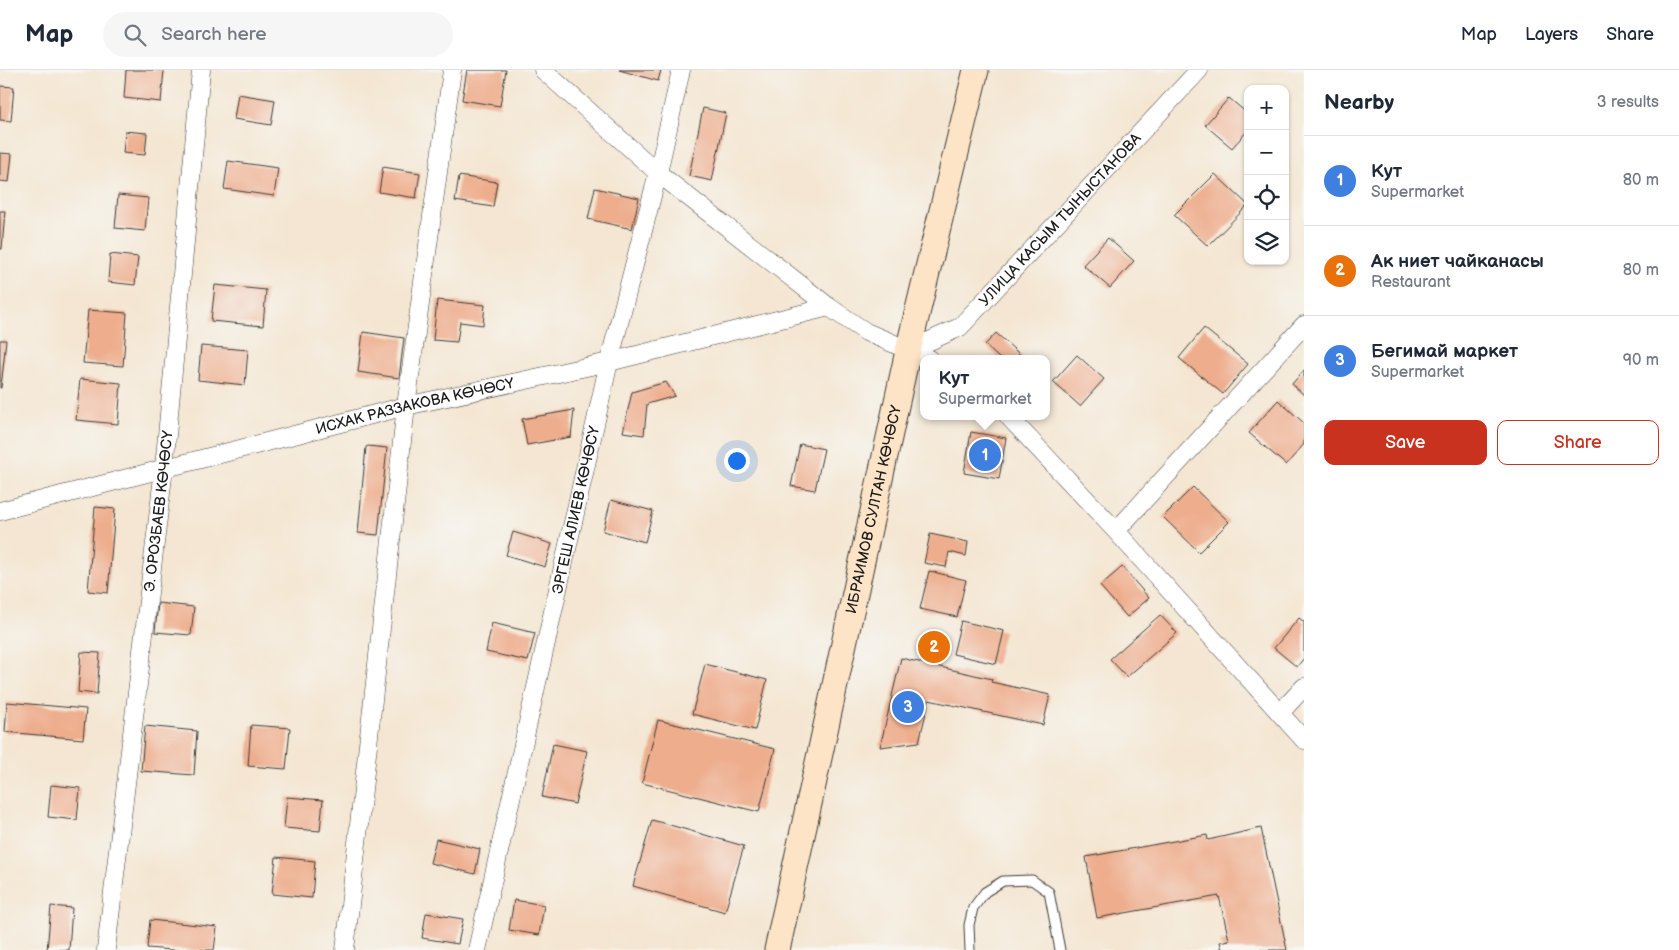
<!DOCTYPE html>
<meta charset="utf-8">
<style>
body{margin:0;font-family:"Balsamiq Sans",sans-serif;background:#f6f6f7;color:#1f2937}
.controls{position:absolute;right:15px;top:15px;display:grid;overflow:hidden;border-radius:10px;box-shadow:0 1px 4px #0004}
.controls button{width:45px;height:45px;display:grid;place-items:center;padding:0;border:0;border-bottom:1px solid #e0e1e3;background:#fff;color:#1f2937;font:25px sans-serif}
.you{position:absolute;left:736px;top:390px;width:18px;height:18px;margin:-12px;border:4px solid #fff;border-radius:50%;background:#1a73e8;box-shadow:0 0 0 8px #1a73e833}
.badge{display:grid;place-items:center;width:32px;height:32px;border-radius:50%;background:#c8321e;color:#fff;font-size:16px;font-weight:700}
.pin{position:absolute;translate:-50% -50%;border:2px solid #fff;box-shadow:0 1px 5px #0006}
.popup{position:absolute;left:920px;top:285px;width:130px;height:65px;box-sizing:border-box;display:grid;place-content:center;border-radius:10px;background:#fff;filter:drop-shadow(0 1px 4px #0005);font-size:16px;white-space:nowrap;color:#747a83}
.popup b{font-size:19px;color:#1f2937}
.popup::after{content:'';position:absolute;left:50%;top:100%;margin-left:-10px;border:10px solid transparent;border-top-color:#fff}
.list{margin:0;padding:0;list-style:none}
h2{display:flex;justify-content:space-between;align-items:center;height:65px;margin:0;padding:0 20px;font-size:21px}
h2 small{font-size:16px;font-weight:400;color:#747a83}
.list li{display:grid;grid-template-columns:32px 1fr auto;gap:15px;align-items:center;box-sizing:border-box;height:90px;padding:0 20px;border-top:1px solid #e0e1e3}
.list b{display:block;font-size:19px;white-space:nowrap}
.list p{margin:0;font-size:16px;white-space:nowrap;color:#747a83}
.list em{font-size:16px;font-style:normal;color:#747a83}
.actions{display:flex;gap:10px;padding:15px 20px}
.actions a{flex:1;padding:11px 0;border:1px solid #c8321e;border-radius:10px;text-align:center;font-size:18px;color:#c8321e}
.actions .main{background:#c8321e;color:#fff}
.icon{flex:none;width:28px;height:28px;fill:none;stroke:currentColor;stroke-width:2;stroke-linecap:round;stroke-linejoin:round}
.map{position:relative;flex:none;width:1304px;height:880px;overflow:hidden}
header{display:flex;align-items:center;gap:30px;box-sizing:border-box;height:70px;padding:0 25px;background:#fff;border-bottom:1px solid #e0e1e3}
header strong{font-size:24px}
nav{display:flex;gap:28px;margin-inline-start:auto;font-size:18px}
.search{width:350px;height:45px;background:#f6f6f7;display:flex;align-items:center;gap:12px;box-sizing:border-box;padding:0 18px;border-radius:28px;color:#747a83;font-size:19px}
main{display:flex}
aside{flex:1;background:#fff}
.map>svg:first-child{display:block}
.building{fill:#eead8d}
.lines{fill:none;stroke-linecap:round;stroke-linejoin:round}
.service-casing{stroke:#3c3a37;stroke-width:11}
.minor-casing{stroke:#3c3a37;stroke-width:19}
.secondary-casing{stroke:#3c3a37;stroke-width:27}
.service{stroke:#fff;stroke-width:9}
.minor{stroke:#fff;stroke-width:18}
.secondary{stroke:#fee4c6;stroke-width:25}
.labels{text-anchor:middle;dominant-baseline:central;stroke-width:4;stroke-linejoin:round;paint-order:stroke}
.street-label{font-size:15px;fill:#1c1c1c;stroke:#f6f6f2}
</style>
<header>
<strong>Map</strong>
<div class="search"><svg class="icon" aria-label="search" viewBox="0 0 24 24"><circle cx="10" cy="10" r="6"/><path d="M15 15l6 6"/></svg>Search here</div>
<nav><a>Map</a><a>Layers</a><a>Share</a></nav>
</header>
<main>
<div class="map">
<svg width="1304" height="880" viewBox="0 0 1304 880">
<rect width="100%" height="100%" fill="#f6f6f2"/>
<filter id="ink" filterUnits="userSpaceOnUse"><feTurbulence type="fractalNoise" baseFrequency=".02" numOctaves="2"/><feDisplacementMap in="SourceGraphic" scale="10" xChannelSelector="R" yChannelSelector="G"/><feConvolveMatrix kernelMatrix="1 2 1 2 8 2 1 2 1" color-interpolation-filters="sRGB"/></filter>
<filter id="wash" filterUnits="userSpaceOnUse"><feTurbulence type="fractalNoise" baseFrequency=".0096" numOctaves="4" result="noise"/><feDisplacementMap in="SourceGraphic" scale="20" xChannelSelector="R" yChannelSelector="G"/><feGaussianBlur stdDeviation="1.12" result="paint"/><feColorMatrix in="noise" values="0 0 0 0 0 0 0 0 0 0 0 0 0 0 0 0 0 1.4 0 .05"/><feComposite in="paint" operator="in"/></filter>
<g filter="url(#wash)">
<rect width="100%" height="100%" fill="#f4e6d2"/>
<g id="blocks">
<!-- building -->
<g class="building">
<path d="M126 0H164L161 32 124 28Z"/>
<path d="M467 0H506L500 36 462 30Z"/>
<path d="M619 0H661L658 11Z"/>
<path d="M0 16 14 17 11 51 0 50Z"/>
<path d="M238 24 275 30 271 55 234 49Z"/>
<path d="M1229 28 1248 44V60L1232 78 1205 55Z"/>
<path d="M703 38 726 43 712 111 689 106Z"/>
<path d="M125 61 147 63 145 85 123 83Z"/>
<path d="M0 83 12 84 9 112 0 111Z"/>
<path d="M228 91 278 98 274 126 224 119Z"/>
<path d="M383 97 420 103 416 128 379 122Z"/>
<path d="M1215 104 1248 135 1208 176 1174 145Z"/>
<path d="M459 106 497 112 493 137 455 131Z"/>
<path d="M595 118 639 128 632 159 588 149Z"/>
<path d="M118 125 148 128 145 161 115 158Z"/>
<path d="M0 141H5L2 179H0Z"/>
<path d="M1108 168 1134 191 1110 218 1083 195Z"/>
<path d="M110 184 138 187 135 215 108 212Z"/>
<path d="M215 215 266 220 263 256 211 251Z"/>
<path d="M437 230 485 235 483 255 460 252 457 272 433 270Z"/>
<path d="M88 240 127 243 123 296 83 293Z"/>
<path d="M1204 258 1248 294 1223 324 1179 288Z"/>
<path d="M363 262 404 268 399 308 358 302Z"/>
<path d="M996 263 1025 289H1000L985 275Z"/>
<path d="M0 270H6L1 318H0Z"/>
<path d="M201 276 248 280 245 315 198 310Z"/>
<path d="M1077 285 1104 309 1080 336 1053 312Z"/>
<path d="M1304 300V325L1292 314Z"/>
<path d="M80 309 121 313 118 354 76 350Z"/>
<path d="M666 312 675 326 647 334 644 365 623 362 632 322Z"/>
<path d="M1278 330 1304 353V374L1286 395 1249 363Z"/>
<path d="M574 340 571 367 527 375 522 349Z"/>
<path d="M971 362 1006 368 999 409 964 403Z"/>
<path d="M800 374 824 379 815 420 791 416Z"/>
<path d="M368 376 387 378 378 465 358 463 366 377Z"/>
<path d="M1193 417 1229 452 1199 482 1163 447Z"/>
<path d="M611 430 653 441 645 472 603 461Z"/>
<path d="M95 437 115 439 108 523 88 521Z"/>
<path d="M513 462 552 474 545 497 506 485Z"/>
<path d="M930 464 968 472 966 486 949 482 946 497 924 493Z"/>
<path d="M1122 497 1149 528 1127 547 1100 516Z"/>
<path d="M929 501 966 510 957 547 920 539Z"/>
<path d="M158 533 194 537 191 565 155 562Z"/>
<path d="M1160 545 1177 563 1127 607 1110 589Z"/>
<path d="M1299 548 1304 552V588L1297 597 1274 578Z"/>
<path d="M961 551 1004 561 996 594 953 584Z"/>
<path d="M492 553 535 563 528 591 486 582Z"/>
<path d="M81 582 100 583 97 624 78 622Z"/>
<path d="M901 588 992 609 991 612 1050 625 1043 655 929 630 919 672 880 677Z"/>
<path d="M705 594 767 610 755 660 692 644Z"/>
<path d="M7 632 86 639 83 669 5 662Z"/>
<path d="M658 650 775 679 759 742 642 713Z"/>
<path d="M251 655 290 658 286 699 248 696Z"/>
<path d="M145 656 197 661 194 705 141 701Z"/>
<path d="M553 674 587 681 575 734 542 727Z"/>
<path d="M51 715 80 718 77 750 48 747Z"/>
<path d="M287 727 323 730 320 761 284 758Z"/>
<path d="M652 750 744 776 725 842 633 816Z"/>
<path d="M1261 758 1287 880H1222L1220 872 1229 870 1219 826 1097 848 1086 787 1207 765 1208 770Z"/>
<path d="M436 769 480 779 475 804 430 793Z"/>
<path d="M276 787 315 791 312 828 272 824Z"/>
<path d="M514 830 544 835 539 865 509 860Z"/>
<path d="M51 836 72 838 69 880H47Z"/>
<path d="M426 843 463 849 458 874 422 868Z"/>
<path d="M150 850 217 857 214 880H173L147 878Z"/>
</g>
</g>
</g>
<g filter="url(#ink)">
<use href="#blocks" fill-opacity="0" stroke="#3c3a37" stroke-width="1"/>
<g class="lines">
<!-- service casing -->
<g class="service-casing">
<path id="service" d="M970 880 969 855 973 838 985 822 1003 811 1032 810 1049 822 1060 880"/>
</g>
<!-- minor casing -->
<g class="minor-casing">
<g id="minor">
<path d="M543 0 658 103 829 237 866 262 930 289"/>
<path id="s1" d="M908 281 960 257 1199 0"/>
<path d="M1008 346 1116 461 1304 670"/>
<path id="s2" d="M0 441 406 336 609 292 829 237"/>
<path d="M1116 461 1304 255"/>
<path d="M1280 643 1304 617"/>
<path id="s3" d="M106 880 164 398 201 0"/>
<path d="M345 880 406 336 452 0"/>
<path id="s4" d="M477 880 609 292 658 103 681 0"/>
</g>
</g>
<!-- secondary casing -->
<g class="secondary-casing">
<g id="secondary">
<path id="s5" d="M777 880 908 281 976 0"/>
</g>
</g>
<!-- service -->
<use href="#service" class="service"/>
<!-- minor -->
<use href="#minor" class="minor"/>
<!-- secondary -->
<use href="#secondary" class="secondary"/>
</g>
</g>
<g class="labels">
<!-- street labels -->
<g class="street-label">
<text stroke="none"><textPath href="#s1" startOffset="204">УЛИЦА КАСЫМ ТЫНЫСТАНОВА</textPath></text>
<text stroke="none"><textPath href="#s2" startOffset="428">ИСХАК РАЗЗАКОВА КӨЧӨСҮ</textPath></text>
<text stroke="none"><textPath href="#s4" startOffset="451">ЭРГЕШ АЛИЕВ КӨЧӨСҮ</textPath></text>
<text stroke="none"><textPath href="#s5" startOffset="451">ИБРАИМОВ СУЛТАН КӨЧӨСҮ</textPath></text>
<text stroke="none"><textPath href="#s3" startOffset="442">Э. ОРОЗБАЕВ КӨЧӨСҮ</textPath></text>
</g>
</g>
</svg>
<div class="controls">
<button>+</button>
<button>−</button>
<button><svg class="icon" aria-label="locate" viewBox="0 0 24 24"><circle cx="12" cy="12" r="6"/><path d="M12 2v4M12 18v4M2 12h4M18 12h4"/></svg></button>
<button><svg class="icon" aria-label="layers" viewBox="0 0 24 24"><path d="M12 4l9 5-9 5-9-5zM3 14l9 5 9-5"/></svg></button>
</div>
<div class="you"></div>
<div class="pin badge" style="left:985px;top:385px;background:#3f7fe0">1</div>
<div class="popup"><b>Кут</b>Supermarket</div>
<div class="pin badge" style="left:934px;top:577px;background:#e8710a">2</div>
<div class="pin badge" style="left:908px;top:637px;background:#3f7fe0">3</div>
</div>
<aside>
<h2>Nearby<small>3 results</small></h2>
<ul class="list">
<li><span class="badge" style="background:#3f7fe0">1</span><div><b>Кут</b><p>Supermarket</p></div><em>80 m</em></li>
<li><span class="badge" style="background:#e8710a">2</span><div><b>Ак ниет чайканасы</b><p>Restaurant</p></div><em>80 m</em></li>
<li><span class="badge" style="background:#3f7fe0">3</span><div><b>Бегимай маркет</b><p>Supermarket</p></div><em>90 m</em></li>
</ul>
<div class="actions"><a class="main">Save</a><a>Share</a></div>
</aside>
</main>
